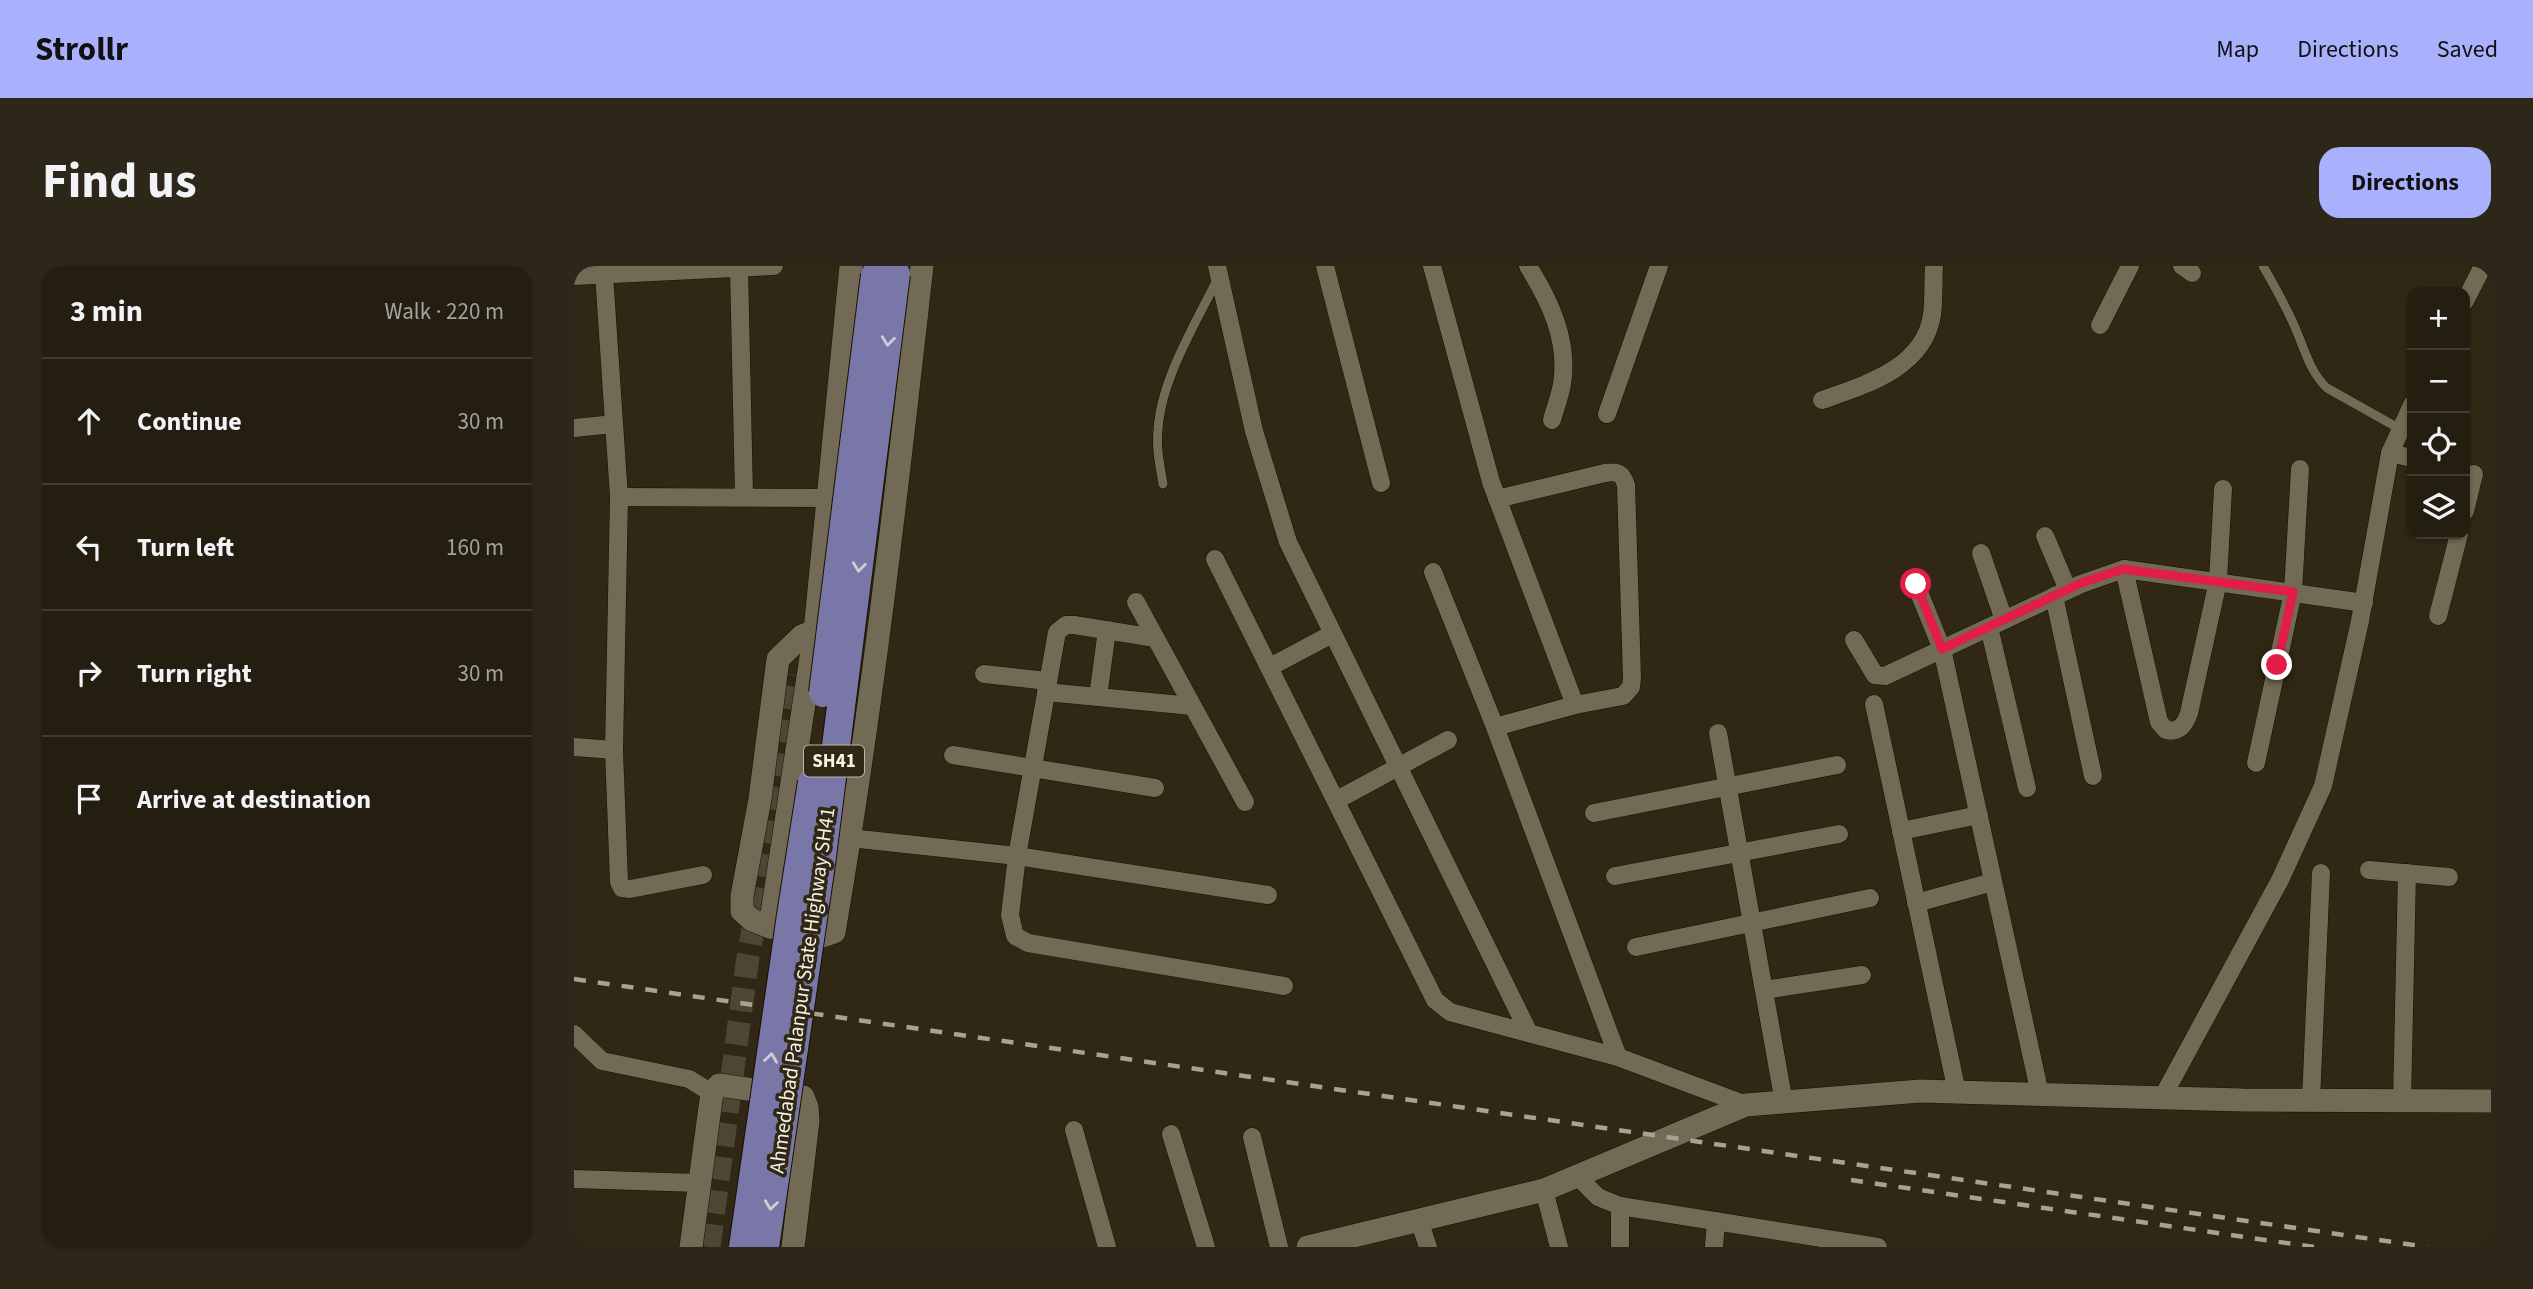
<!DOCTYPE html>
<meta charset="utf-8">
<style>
body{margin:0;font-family:"Source Sans 3",sans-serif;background:#2c2719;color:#f1f3f6}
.controls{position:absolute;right:21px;top:21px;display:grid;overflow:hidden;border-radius:14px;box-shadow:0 2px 5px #0004}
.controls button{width:63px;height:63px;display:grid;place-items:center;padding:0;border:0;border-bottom:2px solid #413c30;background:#241e10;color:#f1f3f6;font:35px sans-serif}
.stop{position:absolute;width:21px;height:21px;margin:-16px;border:5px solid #e11d48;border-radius:50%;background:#fff}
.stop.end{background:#e11d48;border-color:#fff;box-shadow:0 2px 7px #0008}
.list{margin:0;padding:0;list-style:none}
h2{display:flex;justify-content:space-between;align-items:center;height:91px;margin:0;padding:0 28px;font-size:30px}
h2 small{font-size:23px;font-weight:400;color:#a3a29f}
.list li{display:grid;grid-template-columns:46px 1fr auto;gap:21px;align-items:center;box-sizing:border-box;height:126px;padding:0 28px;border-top:2px solid #413c30}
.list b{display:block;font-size:26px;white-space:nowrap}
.list em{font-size:23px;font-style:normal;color:#a3a29f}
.icon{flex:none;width:38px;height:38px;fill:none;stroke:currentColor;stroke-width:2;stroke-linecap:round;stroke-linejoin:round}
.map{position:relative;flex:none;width:1917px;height:981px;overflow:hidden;border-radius:21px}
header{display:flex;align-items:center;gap:42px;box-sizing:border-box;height:98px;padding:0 35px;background:#a9b0fc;color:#111}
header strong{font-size:33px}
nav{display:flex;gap:38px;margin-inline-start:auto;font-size:24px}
.intro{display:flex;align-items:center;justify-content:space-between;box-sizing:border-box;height:168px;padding:0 42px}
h1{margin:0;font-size:49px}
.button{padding:18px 32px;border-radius:21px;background:#a9b0fc;color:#111;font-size:24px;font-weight:700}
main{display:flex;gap:42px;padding:0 42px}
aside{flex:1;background:#241e10;border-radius:21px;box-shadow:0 2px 5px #0004}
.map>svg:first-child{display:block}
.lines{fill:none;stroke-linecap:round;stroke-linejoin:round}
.tertiary-tunnel{stroke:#4e4634;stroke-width:23;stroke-dasharray:23 11;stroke-linecap:butt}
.service-casing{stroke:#181102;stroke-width:10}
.minor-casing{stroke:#181102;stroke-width:19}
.tertiary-casing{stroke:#181102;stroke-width:24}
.service{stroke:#726a55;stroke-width:9}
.minor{stroke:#726a55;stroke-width:18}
.tertiary{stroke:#726a55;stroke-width:23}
.rail{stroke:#a8a294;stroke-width:4.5;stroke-dasharray:12 12;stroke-linecap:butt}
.primary-bridge-casing{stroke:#181102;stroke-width:30;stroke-linecap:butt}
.primary-bridge{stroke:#7877a8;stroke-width:28}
.oneway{stroke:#d0ccd3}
.route{stroke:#e11d48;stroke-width:9}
.labels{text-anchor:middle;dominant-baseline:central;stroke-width:7;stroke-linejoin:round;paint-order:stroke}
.shield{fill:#302815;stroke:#bbb5a7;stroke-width:2}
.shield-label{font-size:19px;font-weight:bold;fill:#f6f1e6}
.street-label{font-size:21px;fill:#f6f1e6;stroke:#302815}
</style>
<header>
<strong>Strollr</strong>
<nav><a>Map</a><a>Directions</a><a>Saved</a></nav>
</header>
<div class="intro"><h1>Find us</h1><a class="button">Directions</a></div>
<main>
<aside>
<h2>3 min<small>Walk · 220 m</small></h2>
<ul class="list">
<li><svg class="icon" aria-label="ahead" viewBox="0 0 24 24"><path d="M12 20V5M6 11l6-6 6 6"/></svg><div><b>Continue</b></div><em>30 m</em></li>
<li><svg class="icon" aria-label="left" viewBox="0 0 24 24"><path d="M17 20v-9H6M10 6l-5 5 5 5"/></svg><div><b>Turn left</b></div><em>160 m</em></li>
<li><svg class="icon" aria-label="right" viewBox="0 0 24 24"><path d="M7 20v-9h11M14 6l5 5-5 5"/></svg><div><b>Turn right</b></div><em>30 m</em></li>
<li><svg class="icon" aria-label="arrive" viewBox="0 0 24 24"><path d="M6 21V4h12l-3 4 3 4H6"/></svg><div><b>Arrive at destination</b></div></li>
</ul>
</aside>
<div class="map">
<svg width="1917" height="981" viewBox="0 0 1917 981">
<rect width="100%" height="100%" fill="#302815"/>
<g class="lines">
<!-- tertiary-tunnel -->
<path class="tertiary-tunnel" d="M135 981 174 691 206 516 221 409"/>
<!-- service casing -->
<g class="service-casing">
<g id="service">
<path d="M1689 0C1700 19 1711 39 1720 59 1730 81 1735 105 1753 122L1826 163"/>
<path d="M589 218C586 200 582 182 584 164 587 113 622 57 644 12"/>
</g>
</g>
<!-- minor casing -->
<g class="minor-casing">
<g id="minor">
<path d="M643 0 680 165 714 276 955 767"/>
<path d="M751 0 807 217"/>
<path d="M858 0 917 216 1001 439"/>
<path d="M954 0C976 35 995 75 988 118 986 130 981 143 978 154"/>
<path d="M1608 0 1618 7"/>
<path d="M165 1 170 230"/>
<path d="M30 8 45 231 40 484 45 616 48 622 56 623 129 609"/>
<path d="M0 10 200 0"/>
<path d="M1891 35 1909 0"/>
<path d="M1526 59 1556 0"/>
<path d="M1248 134C1291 119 1350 102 1358 49 1360 33 1359 16 1360 0"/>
<path d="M1033 148 1085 0"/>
<path d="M0 162 40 158"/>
<path d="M1816 187 1838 192"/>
<path d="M45 231 255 232"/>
<path d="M1891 245 1900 208"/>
<path d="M1471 270 1494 324"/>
<path d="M1407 287 1430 354"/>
<path d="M641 293 861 734 876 746 1044 791"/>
<path d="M1550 303 1585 456 1592 464C1605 467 1611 459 1615 447L1644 315 1649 223"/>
<path d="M859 306 921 461 1044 791 1172 839"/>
<path d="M1342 319 1368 383 1466 828"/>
<path d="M1480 330 1519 510"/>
<path d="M562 336 671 536"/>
<path d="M1864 350 1885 268"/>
<path d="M1415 361 1453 522"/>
<path d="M581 372 500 359H492L483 366 443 590 436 649 441 670 454 677 710 720"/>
<path d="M1280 374 1301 409 1311 410 1507 318 1550 303 1790 337"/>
<path d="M696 401 758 368"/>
<path d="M410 408 473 415"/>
<path d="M472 426 618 440"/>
<path d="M524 431 533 364"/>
<path d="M1300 438 1383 826"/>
<path d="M921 461 1001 439 1049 430 1057 421 1058 412 1052 219C1048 207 1044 205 1031 207L923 233"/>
<path d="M1144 467 1210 837"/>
<path d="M0 481 40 484"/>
<path d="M379 489 581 522"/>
<path d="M1682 497 1719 326 1726 203"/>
<path d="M763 534 874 474"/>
<path d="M1020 547 1263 499"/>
<path d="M1327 565 1405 549"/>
<path d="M276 572 443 590 694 629"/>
<path d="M1795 604 1875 611"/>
<path d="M1041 610 1265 568"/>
<path d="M1342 637 1419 616"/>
<path d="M1062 681 1296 632"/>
<path d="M1190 724 1288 709"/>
<path d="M0 768 28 795 115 813 138 827"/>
<path d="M1588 832 1706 614 1749 520 1786 355 1816 187 1838 139"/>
<path d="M1737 834 1747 607"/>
<path d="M1828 835 1833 607"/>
<path d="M500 864 533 981"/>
<path d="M597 868 632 981"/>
<path d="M678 871 705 981"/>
<path d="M1003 910 1024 931 1046 940 1304 981"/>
<path d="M0 913 124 917"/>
<path d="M970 924 985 981"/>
<path d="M1046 940V981"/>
<path d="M845 954 854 981"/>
<path d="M1140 981 1142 955"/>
</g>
</g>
<!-- tertiary casing -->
<g class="tertiary-casing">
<g id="tertiary">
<path d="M277 0 241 365 196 661 249 670 260 666C298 445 323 222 348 0"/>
<path d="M196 661 178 654 168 645V630L186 533 204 393 228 370 241 365"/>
<path d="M117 981 138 827 145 819 229 831 233 841 234 855 219 981"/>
<path d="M734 981 970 924 1172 839 1346 825 1668 834 1917 835"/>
</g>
</g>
<!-- service -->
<use href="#service" class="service"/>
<!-- minor -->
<use href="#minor" class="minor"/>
<!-- tertiary -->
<use href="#tertiary" class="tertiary"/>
<!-- rail -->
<g class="rail">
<path d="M0 713 1853 981"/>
<path d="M1277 914 1740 981"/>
</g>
<!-- primary-bridge casing -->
<g class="primary-bridge-casing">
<g id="primary-bridge">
<path d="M249 427 301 9"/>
<path d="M169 981 217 649 238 516"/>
<path d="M191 981 247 598 322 8"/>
</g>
</g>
<!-- primary-bridge -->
<use href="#primary-bridge" class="primary-bridge"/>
</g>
<!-- one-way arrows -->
<defs><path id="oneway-chevron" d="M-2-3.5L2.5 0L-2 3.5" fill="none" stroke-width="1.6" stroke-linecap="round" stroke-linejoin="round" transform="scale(1.75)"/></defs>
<g class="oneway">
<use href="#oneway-chevron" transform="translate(314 75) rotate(97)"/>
<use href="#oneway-chevron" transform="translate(285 301) rotate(97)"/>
<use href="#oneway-chevron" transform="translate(197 792) rotate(-82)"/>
<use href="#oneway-chevron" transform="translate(197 939) rotate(98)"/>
</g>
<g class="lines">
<!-- route -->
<path class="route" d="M1342 318 1368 383 1507 317 1549 303 1719 326 1703 399"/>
</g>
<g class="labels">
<!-- shield labels -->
<rect class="shield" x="230" y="479.5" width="60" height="31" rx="5"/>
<g class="shield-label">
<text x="260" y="495">SH41</text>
</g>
<!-- street labels -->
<g class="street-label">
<text transform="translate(228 724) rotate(-82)">Ahmedabad Palanpur State Highway SH41</text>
</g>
</g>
</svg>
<div class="controls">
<button>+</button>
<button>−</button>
<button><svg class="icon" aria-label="locate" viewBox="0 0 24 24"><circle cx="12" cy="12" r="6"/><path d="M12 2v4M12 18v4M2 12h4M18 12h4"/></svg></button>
<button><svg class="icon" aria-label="layers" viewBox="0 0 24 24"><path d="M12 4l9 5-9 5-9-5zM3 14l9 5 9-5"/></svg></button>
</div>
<div class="stop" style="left:1342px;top:318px"></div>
<div class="stop end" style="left:1703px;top:399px"></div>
</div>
</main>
